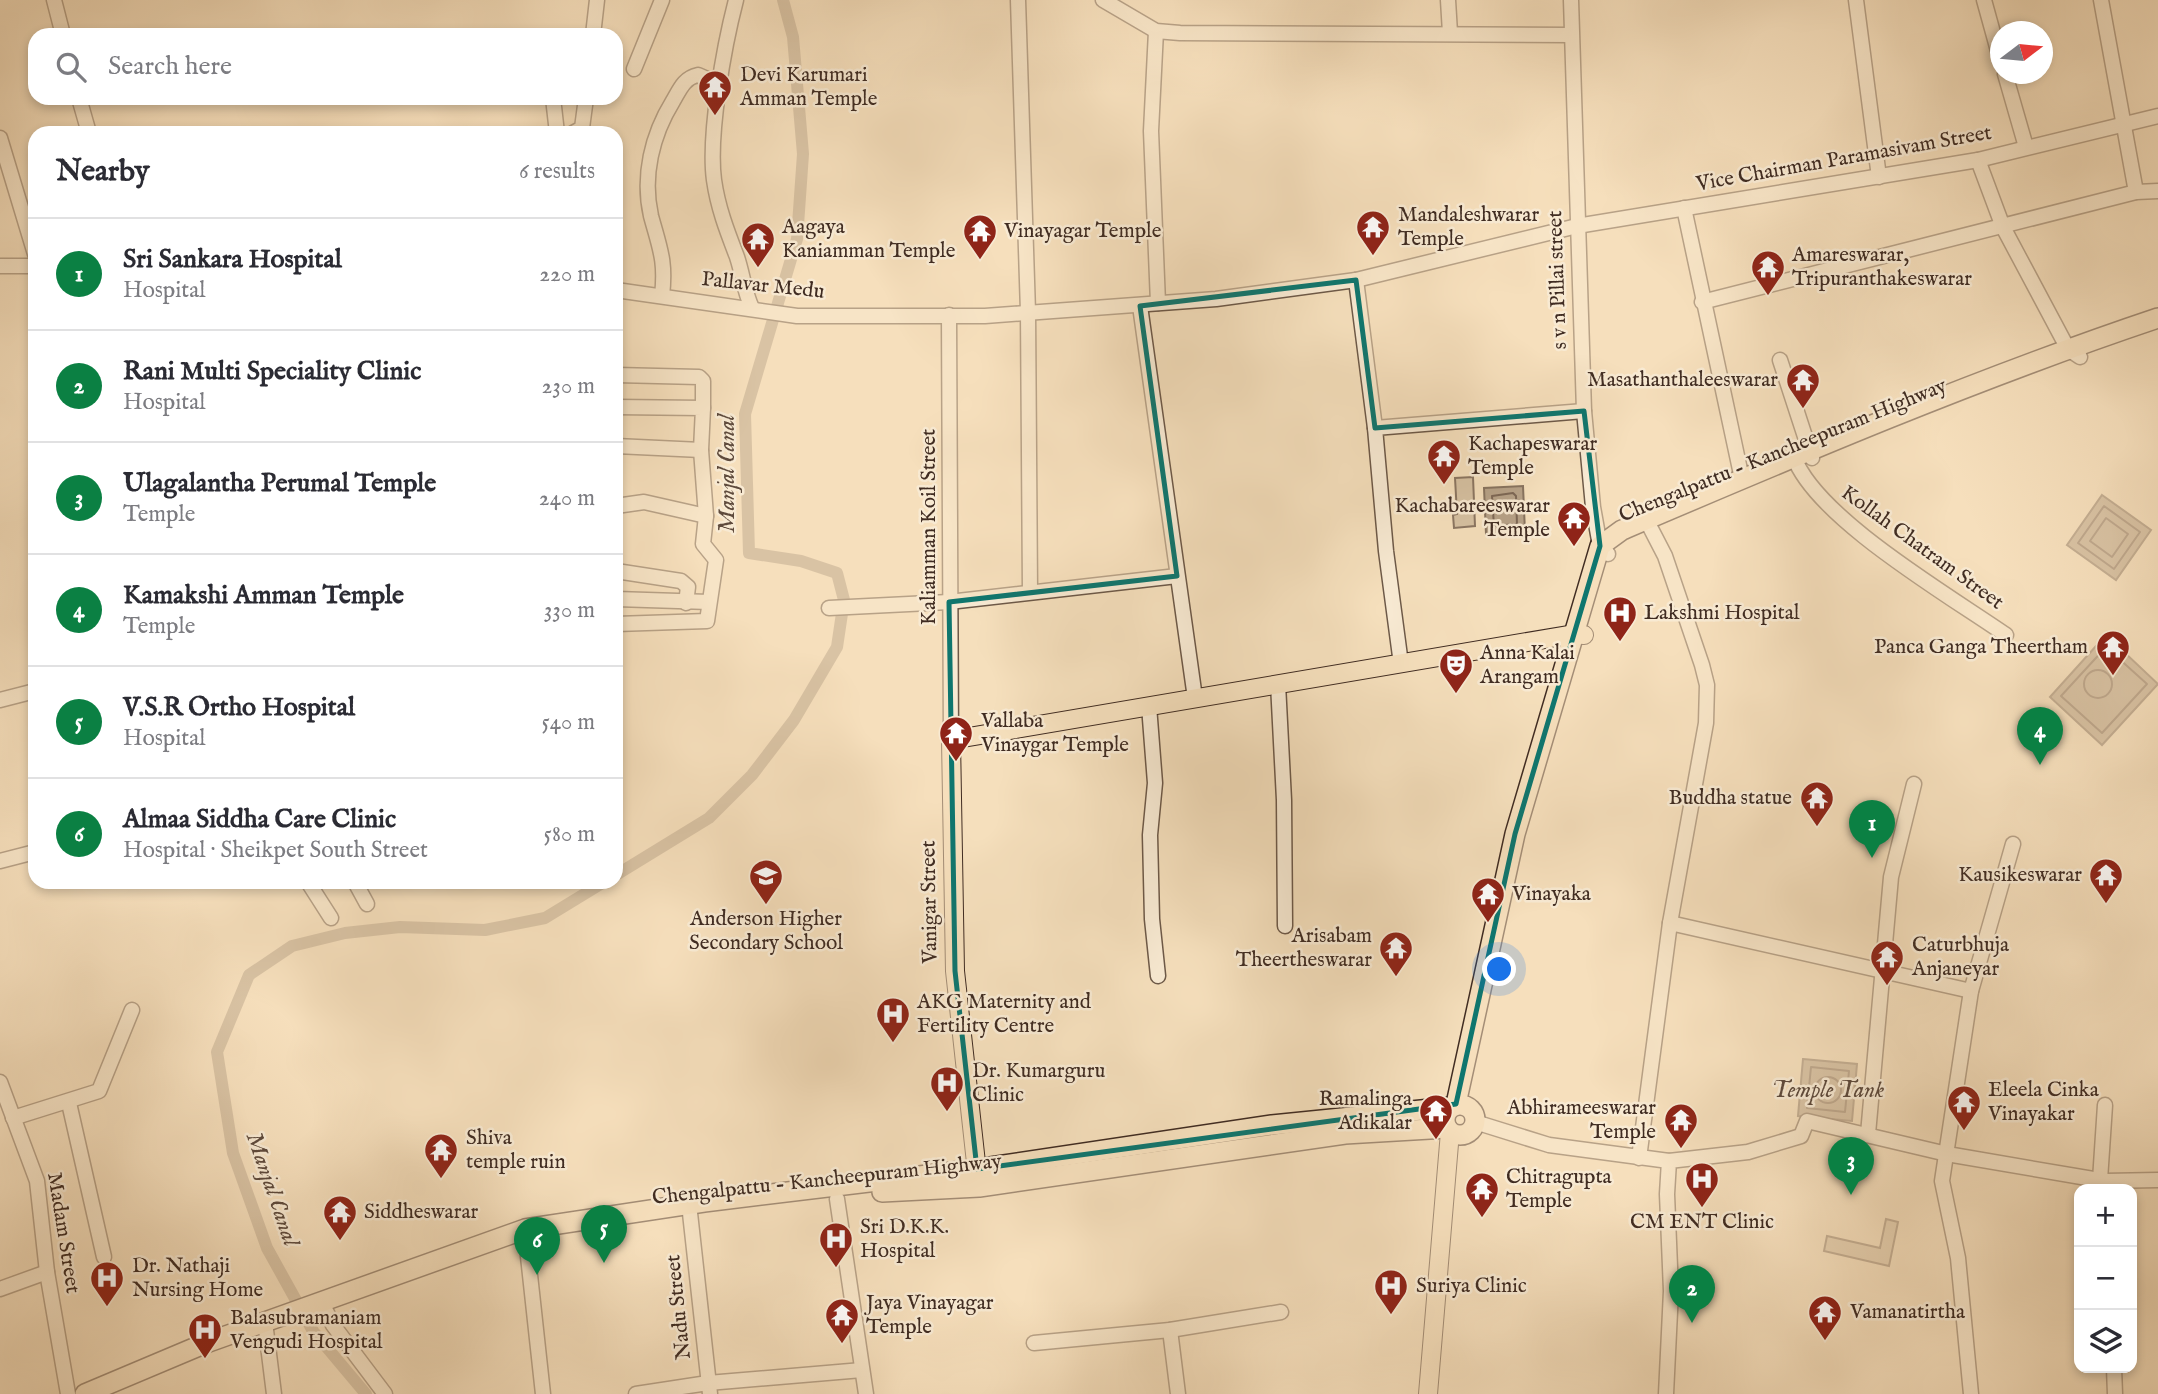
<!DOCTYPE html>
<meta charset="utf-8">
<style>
body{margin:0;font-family:"IM FELL English",serif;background:#f2f2f3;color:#2b2b33}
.controls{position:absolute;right:21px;bottom:21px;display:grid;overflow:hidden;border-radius:14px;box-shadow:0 4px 10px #0003}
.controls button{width:63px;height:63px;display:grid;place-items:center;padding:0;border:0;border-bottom:2px solid #e1e1e2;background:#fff;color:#2b2b33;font:35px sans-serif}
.compass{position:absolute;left:1990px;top:21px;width:63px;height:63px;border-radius:50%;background:#fff;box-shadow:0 4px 10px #0003;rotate:74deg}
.you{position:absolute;left:1500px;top:970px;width:24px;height:24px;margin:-18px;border:5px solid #fff;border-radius:50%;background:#1a73e8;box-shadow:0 0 0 10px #1a73e833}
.badge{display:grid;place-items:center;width:46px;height:46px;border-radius:50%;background:#0b8043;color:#fff;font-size:23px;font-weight:700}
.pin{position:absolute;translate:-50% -58px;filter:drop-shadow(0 2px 4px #0008)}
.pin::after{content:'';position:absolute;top:37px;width:24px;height:21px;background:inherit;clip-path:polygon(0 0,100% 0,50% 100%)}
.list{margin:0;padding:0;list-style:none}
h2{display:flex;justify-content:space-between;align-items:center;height:91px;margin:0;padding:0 28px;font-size:30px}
h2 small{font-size:23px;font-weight:400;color:#7c7c81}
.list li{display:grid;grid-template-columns:46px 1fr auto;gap:21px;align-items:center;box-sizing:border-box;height:112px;padding:0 28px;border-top:2px solid #e1e1e2}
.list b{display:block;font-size:26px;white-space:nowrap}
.list p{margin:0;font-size:23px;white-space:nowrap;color:#7c7c81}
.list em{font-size:23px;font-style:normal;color:#7c7c81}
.icon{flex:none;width:38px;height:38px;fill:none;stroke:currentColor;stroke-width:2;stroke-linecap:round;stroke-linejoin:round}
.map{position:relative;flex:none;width:2158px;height:1394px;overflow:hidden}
.search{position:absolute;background:#fff;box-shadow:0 4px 10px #0003;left:28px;top:28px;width:595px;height:77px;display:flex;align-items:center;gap:18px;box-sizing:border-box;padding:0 24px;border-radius:21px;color:#7c7c81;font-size:26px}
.panel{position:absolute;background:#fff;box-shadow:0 4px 10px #0003;left:28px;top:126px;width:595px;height:763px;border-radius:21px}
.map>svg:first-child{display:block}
.green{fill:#d6c1a2;stroke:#8b7662;stroke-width:2}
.water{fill:#b7a288;stroke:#87735f;stroke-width:2}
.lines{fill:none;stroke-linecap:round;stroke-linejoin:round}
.shore{stroke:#7c6755;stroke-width:2}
.canal{stroke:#b7a288;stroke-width:12}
.minor-casing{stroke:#6d5948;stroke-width:17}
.major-casing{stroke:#402c22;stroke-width:20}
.highway-casing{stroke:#402c22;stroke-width:22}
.minor{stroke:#f8ead3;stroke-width:14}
.major{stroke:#f5dfbc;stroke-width:18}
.highway{stroke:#f5dfbc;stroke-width:19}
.marked{fill:none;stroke:#0f766e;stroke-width:5;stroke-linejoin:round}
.labels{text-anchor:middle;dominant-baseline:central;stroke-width:5;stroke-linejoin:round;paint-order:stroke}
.poi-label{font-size:21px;fill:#402c22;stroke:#f8ead3;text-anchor:start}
.street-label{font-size:21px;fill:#402c22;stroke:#f8ead3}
.water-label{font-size:23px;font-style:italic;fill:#5e4a3c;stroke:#f8ead3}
</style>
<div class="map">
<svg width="2158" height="1394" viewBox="0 0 2158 1394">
<rect width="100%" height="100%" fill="#f5dfbc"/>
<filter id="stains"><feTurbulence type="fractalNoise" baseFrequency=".00286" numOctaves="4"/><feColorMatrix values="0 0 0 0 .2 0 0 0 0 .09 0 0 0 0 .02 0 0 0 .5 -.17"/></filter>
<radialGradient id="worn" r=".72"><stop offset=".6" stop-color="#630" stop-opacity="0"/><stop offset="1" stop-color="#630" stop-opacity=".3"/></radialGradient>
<!-- green -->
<g class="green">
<path d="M1473 477 1475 526 1454 528 1453 515 1457 514 1455 478Z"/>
<path d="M1886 1219 1898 1222 1889 1266 1824 1251 1827 1236 1880 1248Z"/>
</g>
<!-- water -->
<g class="water">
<path d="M1523 486 1525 532 1486 534 1484 488Z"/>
<path d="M2102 495 2151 530 2116 580 2067 545Z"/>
<path d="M2106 635 2158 684 2102 745 2050 697Z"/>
<path d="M1803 1059 1857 1064 1852 1121 1798 1116Z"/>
</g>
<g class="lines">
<!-- shore -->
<g class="shore">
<path d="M1513 493 1516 496 1517 524 1494 526 1492 496Z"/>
<path d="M2104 506 2140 532 2114 569 2078 543Z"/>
<path d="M2106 518 2128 534 2112 557 2090 541Z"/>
<path d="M2106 647 2147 684 2102 733 2061 696Z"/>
<circle cx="2098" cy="684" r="14"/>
<path d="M1811 1067 1849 1071 1845 1112 1807 1108Z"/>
<circle cx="1828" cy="1090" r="13"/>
</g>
<!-- canal -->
<g class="canal">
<path d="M616 875 709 818 752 775 794 720 837 647 844 600 837 573 801 561 749 553 745 414 797 239 803 154 793 37 783 0"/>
<path d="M366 1394 313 1331 267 1248 233 1153 217 1052 249 975 292 946 345 933 400 927 485 930 545 918 604 882"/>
</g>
<!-- minor casing -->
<g class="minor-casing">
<g id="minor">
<path d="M54 0 63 35"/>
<path d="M736 0C724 46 708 135 714 180 718 208 727 231 737 257 743 275 744 291 752 308"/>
<path d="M1018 0 1028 312 1030 592"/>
<path d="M1103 0 1156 31 1180 33 1571 35"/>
<path d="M1448 0 1450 33"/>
<path d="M1571 0 1584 411 1593 507 1600 546 1608 554"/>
<path d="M1856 0 1879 177"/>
<path d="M1984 0 2000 58"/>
<path d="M2101 0 2136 192"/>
<path d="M1156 31 1151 131 1158 303"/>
<path d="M593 35 597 0"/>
<path d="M634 69 662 0"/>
<path d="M2005 74 2026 147"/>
<path d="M79 98 89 133"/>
<path d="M553 98 557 133"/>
<path d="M573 133 582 128 586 98"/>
<path d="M0 138 35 254"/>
<path d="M1978 160 2003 227 2068 349 2080 357"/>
<path d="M1684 208 1742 479"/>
<path d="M0 266H35"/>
<path d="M1356 280 1375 428"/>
<path d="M616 290 797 316H985L1216 299 1356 280 1577 226 1978 160 2158 116"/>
<path d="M662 296C666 261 660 249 651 216 642 176 652 135 673 101 680 89 684 78 698 75L721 85"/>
<path d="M1702 302 2136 192 2158 191"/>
<path d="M1140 306 1195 698"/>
<path d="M949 315 951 740"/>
<path d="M1780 360 1812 458"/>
<path d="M616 375 699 377 703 381V408"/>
<path d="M616 407 703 408 701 450 706 516 703 544 716 560 707 621 616 624"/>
<path d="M616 446 701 450"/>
<path d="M1794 457C1816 518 1950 596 2006 635"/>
<path d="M616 506 644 502 706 516"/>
<path d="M616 571 681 581 688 587 686 603"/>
<path d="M616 599 709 602"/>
<path d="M829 608 949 602 1177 576"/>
<path d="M1401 664 1386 551 1375 428 1584 411"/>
<path d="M1278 684 1284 800 1285 926"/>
<path d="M0 700 35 691"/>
<path d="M1149 706 1155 783 1150 835 1152 919 1158 976"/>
<path d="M0 861 35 852"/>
<path d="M308 882 331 918"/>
<path d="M355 882 367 904"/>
<path d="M1670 923 1971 991"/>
<path d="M0 1082 37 1181 47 1272 68 1394"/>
<path d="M69 1103 104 1257"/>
<path d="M13 1118 99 1091 132 1010"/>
<path d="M1475 1122 1549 1145 1669 1161"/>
<path d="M1868 1134 1891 877 1914 784"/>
<path d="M1639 1158 1670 923 1706 723 1707 685 1702 665 1665 556 1650 527"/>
<path d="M2100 1180 2105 1105"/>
<path d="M837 1199 866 1394"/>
<path d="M689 1204 710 1394"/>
<path d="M525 1229 543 1394"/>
<path d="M0 1289 47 1272"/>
<path d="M325 1309 333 1325 385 1394"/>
<path d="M266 1330 274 1394"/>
<path d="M1170 1330 1178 1394"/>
<path d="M1034 1343 1170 1330 1281 1312"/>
<path d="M2114 1368 2115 1394"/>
<path d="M636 1394 708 1383 862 1370"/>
<path d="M1666 1394 1671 1291 1667 1194 1669 1161 1748 1152 1801 1136 1807 1121 1947 1154 2105 1181 2158 1180"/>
<path d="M1971 1394 1958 1258 1942 1181 1971 991 2013 844"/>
</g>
</g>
<!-- major casing -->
<g class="major-casing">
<g id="major">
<path d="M978 1181 955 971 951 740 1574 634 1584 635"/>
<path d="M1428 1394 1450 1132"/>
</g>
</g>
<!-- highway casing -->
<g class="highway-casing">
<g id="highway">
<path d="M1456 1104 1515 834 1600 546 1622 530C1798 455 1976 379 2158 318"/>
<circle cx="1460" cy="1120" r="15"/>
<path d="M882 1192 979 1187 1345 1134 1447 1128"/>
<path d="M85 1394 206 1343 525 1229 704 1202 977 1169 1272 1125 1451 1107"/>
</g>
</g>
<!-- minor -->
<use href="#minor" class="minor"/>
<!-- major -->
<use href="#major" class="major"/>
<!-- highway -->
<use href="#highway" class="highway"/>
</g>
<!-- marked area -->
<path d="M0 0H2158V1394H0ZM1356 280 1375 428 1584 411 1600 546 1515 834 1456 1104 977 1169 955 971 949 602 1177 576 1140 306Z" fill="#f5dfbc" fill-opacity=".55" fill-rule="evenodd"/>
<path class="marked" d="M1356 280 1375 428 1584 411 1600 546 1515 834 1456 1104 977 1169 955 971 949 602 1177 576 1140 306Z"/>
<!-- icons -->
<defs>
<g id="temple-pin" transform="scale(1.75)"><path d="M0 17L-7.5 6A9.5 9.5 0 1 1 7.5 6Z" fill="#8f2418" stroke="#f8ead3"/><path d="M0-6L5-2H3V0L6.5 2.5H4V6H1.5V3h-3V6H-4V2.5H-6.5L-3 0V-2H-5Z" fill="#fff"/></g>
<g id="hospital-pin" transform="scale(1.75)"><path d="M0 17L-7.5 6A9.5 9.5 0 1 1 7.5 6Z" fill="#8f2418" stroke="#f8ead3"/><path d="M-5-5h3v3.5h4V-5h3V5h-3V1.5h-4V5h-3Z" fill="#fff"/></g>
<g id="theatre-pin" transform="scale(1.75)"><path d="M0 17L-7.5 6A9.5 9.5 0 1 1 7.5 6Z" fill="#8f2418" stroke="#f8ead3"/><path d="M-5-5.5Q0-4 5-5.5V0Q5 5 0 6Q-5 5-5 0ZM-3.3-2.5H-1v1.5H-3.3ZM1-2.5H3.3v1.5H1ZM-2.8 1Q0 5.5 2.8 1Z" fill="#fff"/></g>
<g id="school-pin" transform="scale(1.75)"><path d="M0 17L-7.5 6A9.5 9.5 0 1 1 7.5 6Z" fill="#8f2418" stroke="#f8ead3"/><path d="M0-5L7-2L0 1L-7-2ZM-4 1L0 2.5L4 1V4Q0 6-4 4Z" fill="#fff"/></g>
</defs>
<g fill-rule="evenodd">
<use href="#temple-pin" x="715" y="87"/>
<use href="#temple-pin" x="1373" y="227"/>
<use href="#temple-pin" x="980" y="231"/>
<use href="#temple-pin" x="758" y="239"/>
<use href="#temple-pin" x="1768" y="267"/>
<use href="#temple-pin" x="1803" y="380"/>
<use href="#temple-pin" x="1444" y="456"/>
<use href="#temple-pin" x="1574" y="518"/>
<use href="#hospital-pin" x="1620" y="613"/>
<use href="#temple-pin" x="2113" y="647"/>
<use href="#theatre-pin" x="1456" y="665"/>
<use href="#temple-pin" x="956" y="733"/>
<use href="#temple-pin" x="1817" y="798"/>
<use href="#temple-pin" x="2106" y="875"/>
<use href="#school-pin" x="766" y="876"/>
<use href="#temple-pin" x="1488" y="894"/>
<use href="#temple-pin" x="1396" y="948"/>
<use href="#temple-pin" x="1887" y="957"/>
<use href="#hospital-pin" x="893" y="1014"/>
<use href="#hospital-pin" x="947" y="1083"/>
<use href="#temple-pin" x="1964" y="1102"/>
<use href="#temple-pin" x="1436" y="1111"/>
<use href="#temple-pin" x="1681" y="1120"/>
<use href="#temple-pin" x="441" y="1150"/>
<use href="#hospital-pin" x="1702" y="1179"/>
<use href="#temple-pin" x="1482" y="1189"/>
<use href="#temple-pin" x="340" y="1212"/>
<use href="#hospital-pin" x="836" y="1239"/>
<use href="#hospital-pin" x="107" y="1278"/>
<use href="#hospital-pin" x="1391" y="1286"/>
<use href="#temple-pin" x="1825" y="1312"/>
<use href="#temple-pin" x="842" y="1315"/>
<use href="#hospital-pin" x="205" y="1330"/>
</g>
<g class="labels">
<!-- poi labels -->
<g class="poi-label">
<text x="740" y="75">Devi Karumari<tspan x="740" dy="24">Amman Temple</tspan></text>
<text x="1398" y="215">Mandaleshwarar<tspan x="1398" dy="24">Temple</tspan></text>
<text x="782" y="227">Aagaya<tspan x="782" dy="24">Kaniamman Temple</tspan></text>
<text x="1004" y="231">Vinayagar Temple</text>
<text x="1792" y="255">Amareswarar,<tspan x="1792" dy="24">Tripuranthakeswarar</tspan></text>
<text x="1778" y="380" text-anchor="end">Masathanthaleeswarar</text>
<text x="1468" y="444">Kachapeswarar<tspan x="1468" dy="24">Temple</tspan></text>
<text x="1550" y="506" text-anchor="end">Kachabareeswarar<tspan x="1550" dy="24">Temple</tspan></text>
<text x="1644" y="613">Lakshmi Hospital</text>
<text x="2088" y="647" text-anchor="end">Panca Ganga Theertham</text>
<text x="1480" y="653">Anna Kalai<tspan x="1480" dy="24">Arangam</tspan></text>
<text x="981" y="721">Vallaba<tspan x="981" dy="24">Vinaygar Temple</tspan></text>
<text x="1792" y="798" text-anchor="end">Buddha statue</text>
<text x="2082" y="875" text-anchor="end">Kausikeswarar</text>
<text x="1512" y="894">Vinayaka</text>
<text x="766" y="919" text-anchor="middle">Anderson Higher<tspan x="766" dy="24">Secondary School</tspan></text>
<text x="1372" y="936" text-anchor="end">Arisabam<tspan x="1372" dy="24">Theertheswarar</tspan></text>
<text x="1912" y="945">Caturbhuja<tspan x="1912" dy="24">Anjaneyar</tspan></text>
<text x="917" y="1002">AKG Maternity and<tspan x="917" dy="24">Fertility Centre</tspan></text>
<text x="972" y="1071">Dr. Kumarguru<tspan x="972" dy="24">Clinic</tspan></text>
<text x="1988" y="1090">Eleela Cinka<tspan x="1988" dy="24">Vinayakar</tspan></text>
<text x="1412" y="1099" text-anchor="end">Ramalinga<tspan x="1412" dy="24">Adikalar</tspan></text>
<text x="1656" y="1108" text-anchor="end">Abhirameeswarar<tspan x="1656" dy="24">Temple</tspan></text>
<text x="466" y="1138">Shiva<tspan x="466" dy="24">temple ruin</tspan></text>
<text x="1506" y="1177">Chitragupta<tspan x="1506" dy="24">Temple</tspan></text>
<text x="364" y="1212">Siddheswarar</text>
<text x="1702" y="1222" text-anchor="middle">CM ENT Clinic</text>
<text x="860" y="1227">Sri D.K.K.<tspan x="860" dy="24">Hospital</tspan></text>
<text x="132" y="1266">Dr. Nathaji<tspan x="132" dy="24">Nursing Home</tspan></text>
<text x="1416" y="1286">Suriya Clinic</text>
<text x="866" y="1303">Jaya Vinayagar<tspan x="866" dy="24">Temple</tspan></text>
<text x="1850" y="1312">Vamanatirtha</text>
<text x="230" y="1318">Balasubramaniam<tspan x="230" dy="24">Vengudi Hospital</tspan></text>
</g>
<!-- street labels -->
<g class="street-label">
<text transform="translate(1844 159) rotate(-10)">Vice Chairman Paramasivam Street</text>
<text transform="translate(1558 280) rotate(-92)">s v n Pillai street</text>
<text transform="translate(763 286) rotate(6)">Pallavar Medu</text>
<text transform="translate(1783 451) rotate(-22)">Chengalpattu - Kancheepuram Highway</text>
<text transform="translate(929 527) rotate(-90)">Kaliamman Koil Street</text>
<text transform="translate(1922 548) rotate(36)">Kollah Chatram Street</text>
<text transform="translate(930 902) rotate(-91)">Vanigar Street</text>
<text transform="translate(827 1180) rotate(-6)">Chengalpattu - Kancheepuram Highway</text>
<text transform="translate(63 1233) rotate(81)">Madam Street</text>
<text transform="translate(679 1307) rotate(-96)">Nadu Street</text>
</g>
<!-- water labels -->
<g class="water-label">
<text transform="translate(727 474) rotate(-90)">Manjal Canal</text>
<text x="1828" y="1090">Temple Tank</text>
<text transform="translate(272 1189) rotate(71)">Manjal Canal</text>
</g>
</g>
<rect width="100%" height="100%" filter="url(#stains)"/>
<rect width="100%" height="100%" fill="url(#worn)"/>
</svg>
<div class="controls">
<button>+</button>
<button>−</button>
<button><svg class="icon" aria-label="layers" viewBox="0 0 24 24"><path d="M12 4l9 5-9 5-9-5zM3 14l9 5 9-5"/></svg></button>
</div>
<svg class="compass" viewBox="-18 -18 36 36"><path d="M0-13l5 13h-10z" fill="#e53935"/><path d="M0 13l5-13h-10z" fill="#7c7c81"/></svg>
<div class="you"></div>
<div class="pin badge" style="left:1872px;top:858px">1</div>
<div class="pin badge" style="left:1692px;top:1323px">2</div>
<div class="pin badge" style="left:1851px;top:1195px">3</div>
<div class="pin badge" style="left:2040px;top:765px">4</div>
<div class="pin badge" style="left:604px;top:1263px">5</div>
<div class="pin badge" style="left:537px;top:1275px">6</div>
<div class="search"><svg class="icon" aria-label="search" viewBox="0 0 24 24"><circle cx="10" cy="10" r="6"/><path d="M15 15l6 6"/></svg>Search here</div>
<section class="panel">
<h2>Nearby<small>6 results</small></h2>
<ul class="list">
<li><span class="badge">1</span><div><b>Sri Sankara Hospital</b><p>Hospital</p></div><em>220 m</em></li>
<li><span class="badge">2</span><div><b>Rani Multi Speciality Clinic</b><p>Hospital</p></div><em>230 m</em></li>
<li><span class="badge">3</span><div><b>Ulagalantha Perumal Temple</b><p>Temple</p></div><em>240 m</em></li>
<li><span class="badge">4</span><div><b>Kamakshi Amman Temple</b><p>Temple</p></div><em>330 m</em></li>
<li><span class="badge">5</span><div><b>V.S.R Ortho Hospital</b><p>Hospital</p></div><em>540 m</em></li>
<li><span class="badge">6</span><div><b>Almaa Siddha Care Clinic</b><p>Hospital · Sheikpet South Street</p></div><em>580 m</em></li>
</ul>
</section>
</div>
